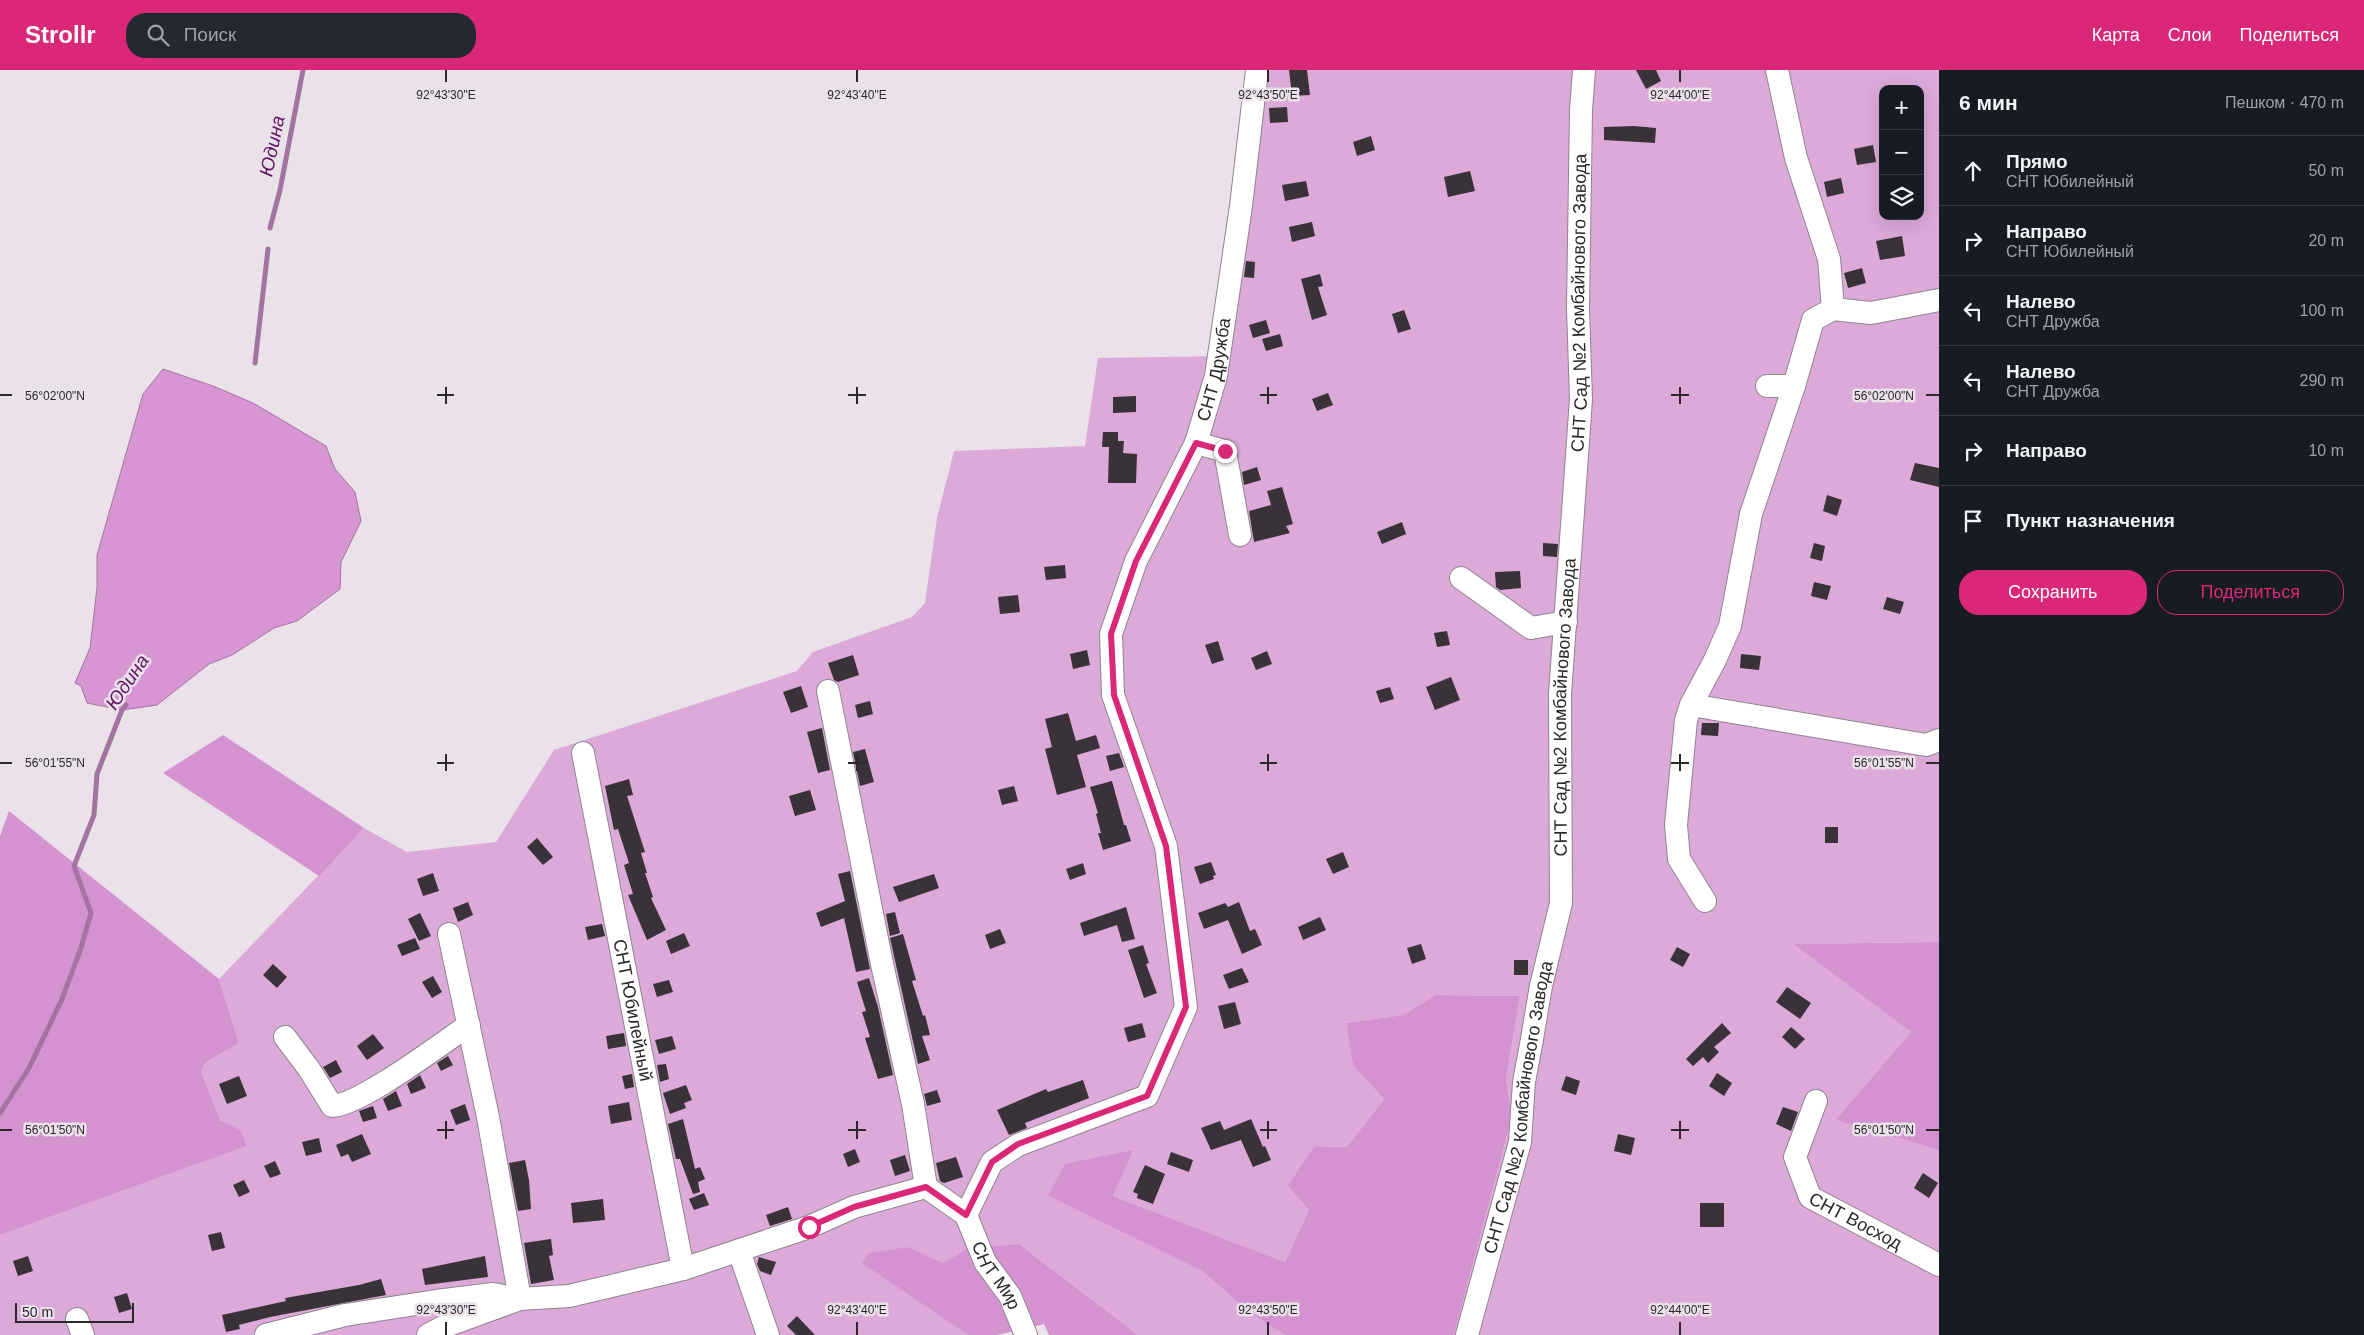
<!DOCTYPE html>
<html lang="ru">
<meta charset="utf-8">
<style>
body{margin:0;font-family:Helvetica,sans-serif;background:#242831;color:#f1f3f6}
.controls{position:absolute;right:15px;top:15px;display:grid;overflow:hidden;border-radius:10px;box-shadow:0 5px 20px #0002}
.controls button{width:45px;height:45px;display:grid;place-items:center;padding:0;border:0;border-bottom:1px solid #363941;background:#171b24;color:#f1f3f6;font:25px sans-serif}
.scale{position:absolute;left:15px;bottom:12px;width:119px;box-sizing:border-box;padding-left:5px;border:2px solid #2b272b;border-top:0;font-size:14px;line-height:18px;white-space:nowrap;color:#2b272b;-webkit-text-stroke:4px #eae1e9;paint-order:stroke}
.stop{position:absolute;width:15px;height:15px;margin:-11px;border:4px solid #db2777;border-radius:50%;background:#fff}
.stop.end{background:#db2777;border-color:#fff;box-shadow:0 1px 5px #0008}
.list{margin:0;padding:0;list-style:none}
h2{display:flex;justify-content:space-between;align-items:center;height:65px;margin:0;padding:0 20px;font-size:21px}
h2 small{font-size:16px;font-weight:400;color:#9ea1a6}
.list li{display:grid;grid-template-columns:32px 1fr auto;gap:15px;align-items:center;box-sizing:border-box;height:70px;padding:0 20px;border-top:1px solid #363941}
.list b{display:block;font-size:19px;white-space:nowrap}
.list p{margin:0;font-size:16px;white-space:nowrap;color:#9ea1a6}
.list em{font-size:16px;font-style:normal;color:#9ea1a6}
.actions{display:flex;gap:10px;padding:15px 20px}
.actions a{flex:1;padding:11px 0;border:1px solid #db2777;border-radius:20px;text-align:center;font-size:18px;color:#db2777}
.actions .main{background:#db2777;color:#fff}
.icon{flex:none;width:28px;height:28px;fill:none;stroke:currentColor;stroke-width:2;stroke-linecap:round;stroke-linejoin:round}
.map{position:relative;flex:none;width:1939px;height:1265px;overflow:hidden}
header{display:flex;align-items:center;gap:30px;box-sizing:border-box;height:70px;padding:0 25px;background:#db2777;color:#fff}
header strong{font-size:24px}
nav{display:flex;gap:28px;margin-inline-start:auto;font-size:18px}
.search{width:350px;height:45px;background:#242831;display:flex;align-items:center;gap:12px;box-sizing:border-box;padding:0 18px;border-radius:20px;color:#9ea1a6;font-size:19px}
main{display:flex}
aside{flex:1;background:#171b24}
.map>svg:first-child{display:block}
.green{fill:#dca9d9;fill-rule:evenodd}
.forest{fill:#d492d1}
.water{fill:#d795d4;stroke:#a374a1}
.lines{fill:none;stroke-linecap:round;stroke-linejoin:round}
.stream{stroke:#a374a1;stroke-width:5}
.building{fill:#393238}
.minor-casing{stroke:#8e868e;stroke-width:24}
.minor{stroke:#fff;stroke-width:22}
.route{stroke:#db2777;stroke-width:6}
.ticks{fill:none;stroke:#2b272b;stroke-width:2}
.labels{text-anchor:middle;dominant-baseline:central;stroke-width:5;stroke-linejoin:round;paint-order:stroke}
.street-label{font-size:18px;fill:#2b272b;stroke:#eae1e9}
.water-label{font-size:19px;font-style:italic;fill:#621362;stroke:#eae1e9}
.ticks-label{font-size:12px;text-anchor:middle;fill:#2b272b;stroke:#eae1e9;stroke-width:5;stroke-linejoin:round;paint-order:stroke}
</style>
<header>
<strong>Strollr</strong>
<div class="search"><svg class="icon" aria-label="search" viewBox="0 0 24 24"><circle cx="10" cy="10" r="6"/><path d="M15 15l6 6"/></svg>Поиск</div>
<nav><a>Карта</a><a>Слои</a><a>Поделиться</a></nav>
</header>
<main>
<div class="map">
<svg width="1939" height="1265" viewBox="0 0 1939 1265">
<rect width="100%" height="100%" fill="#eae1e9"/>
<!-- green -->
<path class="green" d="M1262 0H1939V872L1795 874 1911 962 1837 1050 1939 1080V1265H1454L1512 1047 1506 1009 1520 926 1435 925 1403 945 1346 953 1353 996 1384 1029 1347 1077 1314 1076 1289 1116 1309 1140 1285 1192 1113 1126 1132 1080 1048 1126 1202 1201 1249 1242 1285 1265H1138L1019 1174 968 1178 943 1193 909 1177 862 1192 968 1265H0V1165L247 1076 241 1060 220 1050 201 1001 206 992 239 973 219 909 364 758 407 782 496 772 554 680 797 601 813 582 912 547 925 533 937 448 954 381 1085 376 1098 288 1223 286ZM1883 19H1920V146H1883Z"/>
<!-- forest -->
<g class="forest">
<path d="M223 665 364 758 319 806 163 703Z"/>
<path d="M9 741 219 909 239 973 206 992 201 1001 220 1050 241 1060 247 1076 0 1165V766Z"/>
<path d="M1939 872V1080L1836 1050 1911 962 1794 874Z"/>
<path d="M1435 925 1520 926 1506 1009 1512 1047 1454 1265H1285L1249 1242 1202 1201 1048 1126 1065 1094 1133 1080 1113 1126 1285 1192 1309 1140 1288 1116 1314 1076 1347 1077 1384 1029 1353 996 1346 953 1403 945Z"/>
<path d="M1019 1174 1138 1265H1049L1044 1254 997 1265H968L862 1193 869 1183 909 1177 943 1193 968 1178Z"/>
</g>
<!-- water -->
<path class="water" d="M163 299 213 316 253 333 326 376 335 399 355 422 361 451 341 492 340 519 297 551 274 558 232 585 209 594 157 635 122 640 87 633 81 616 75 613 90 578 97 518V485L143 324Z"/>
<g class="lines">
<!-- stream -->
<g class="stream">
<path d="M270 158 280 120 303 0"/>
<path d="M255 293 268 179"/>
<path d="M0 1043 29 998 62 929 81 878 91 843 74 796 94 745 97 704 122 640 126 635"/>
</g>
</g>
<!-- building -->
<g class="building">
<path d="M1289 0H1307L1310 25 1292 26Z"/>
<path d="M1636 0H1656L1661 11 1646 19Z"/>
<path d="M1287 37 1288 52 1270 53 1269 38Z"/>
<path d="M1634 56 1656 58 1655 73 1604 70V57Z"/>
<path d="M1371 66 1375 80 1357 86 1353 72Z"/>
<path d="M1873 75 1876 92 1857 95 1854 79Z"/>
<path d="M1470 101 1475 121 1448 127 1444 107Z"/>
<path d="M1841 108 1844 123 1827 127 1824 112Z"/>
<path d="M1306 111 1309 126 1285 131 1282 115Z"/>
<path d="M1312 152 1315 166 1292 172 1289 157Z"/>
<path d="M1902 166 1905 186 1880 190 1876 171Z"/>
<path d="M1246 191 1255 192 1254 208 1244 207Z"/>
<path d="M1862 198 1866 213 1848 218 1844 203Z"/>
<path d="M1320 204 1323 216 1318 217 1327 245 1312 250 1301 209Z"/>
<path d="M1404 240 1411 259 1398 263 1392 244Z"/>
<path d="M1266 250 1270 263 1253 268 1249 255Z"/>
<path d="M1280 264 1283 276 1266 281 1262 269Z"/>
<path d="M1328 323 1333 335 1317 341 1312 329Z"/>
<path d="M1136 326V342L1113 343V327Z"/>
<path d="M1103 362H1118V371H1124L1123 383 1137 384 1136 413H1108L1109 377H1102Z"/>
<path d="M1915 393 1939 398V417L1910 410Z"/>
<path d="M1257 397 1261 410 1244 415 1242 402Z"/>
<path d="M1282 417 1293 454 1286 456 1290 463 1254 472 1249 441 1271 435 1267 421Z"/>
<path d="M1827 425 1842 430 1837 446 1823 441Z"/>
<path d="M1402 452 1406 464 1382 474 1377 462Z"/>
<path d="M1543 473 1558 474 1557 487 1543 486Z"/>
<path d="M1814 473 1825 476 1822 491 1810 488Z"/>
<path d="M1065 495 1066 508 1046 510 1044 497Z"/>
<path d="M1520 501 1521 518 1500 520 1496 517 1495 502Z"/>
<path d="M1814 512 1831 516 1827 530 1811 526Z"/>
<path d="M1018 525 1020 542 1000 544 998 527Z"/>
<path d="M1887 527 1904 532 1900 544 1883 539Z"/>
<path d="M1447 561 1450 575 1437 577 1434 563Z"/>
<path d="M1218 571 1224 590 1212 594 1205 575Z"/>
<path d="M1087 580 1090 595 1073 599 1070 584Z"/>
<path d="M1267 581 1272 594 1256 600 1251 588Z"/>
<path d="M1741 584 1761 586 1759 600 1740 598Z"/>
<path d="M853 585 859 605 838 612 834 610 828 593Z"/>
<path d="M1451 607 1460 630 1435 640 1426 617Z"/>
<path d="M801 616 808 637 791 643 783 622Z"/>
<path d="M1390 617 1394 629 1380 633 1376 621Z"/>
<path d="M870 631 873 644 858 648 855 635Z"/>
<path d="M1068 643 1076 671 1096 665 1100 678 1077 685 1086 717 1057 725 1045 679 1052 677 1045 649Z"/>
<path d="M1702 653H1719L1718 666 1701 665Z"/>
<path d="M822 658 830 700 818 703 807 662Z"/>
<path d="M865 679 874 712 860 716 853 682Z"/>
<path d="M1119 683 1124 697 1110 701 1106 686Z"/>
<path d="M629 709 633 725 627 726 645 782 641 783 647 803H645L653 827 651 828 666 860 647 870 628 825 633 824 624 795 629 793 618 759 614 760 605 716Z"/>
<path d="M1112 711 1124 755H1126L1131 771 1103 780 1098 763H1101L1096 744 1098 743 1090 717Z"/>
<path d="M1014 716 1018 731 1002 735 998 720Z"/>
<path d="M810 720 816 740 795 746 789 726Z"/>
<rect x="1825" y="757" width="13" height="16"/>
<path d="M537 768 553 787 543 795 527 777Z"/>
<path d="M1343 782 1349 797 1333 804 1326 789Z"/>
<path d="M1211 792 1216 805 1213 806 1214 809 1200 814 1194 797Z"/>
<path d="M1083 793 1086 804 1070 810 1066 799Z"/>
<path d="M850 801 870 899 856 902 844 848 821 857 816 843 845 831 838 804Z"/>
<path d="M433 803 439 821 423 826 417 809Z"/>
<path d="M934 804 939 818 899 832 893 817Z"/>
<path d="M468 832 473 845 458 852 453 838Z"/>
<path d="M1239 832 1250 861 1255 859 1262 875 1242 884 1228 850 1204 859 1198 843 1225 833 1228 837Z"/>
<path d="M1126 837 1135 869 1122 872 1117 855 1084 866 1080 853Z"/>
<path d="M895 842 900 863 890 866 886 844Z"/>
<path d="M420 843 431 866 419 871 408 849Z"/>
<path d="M1320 847 1326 860 1303 870 1298 857Z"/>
<path d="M602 854 605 866 588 870 585 857Z"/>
<path d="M1000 859 1006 873 990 879 985 865Z"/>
<path d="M684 863 690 876 671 884 666 871Z"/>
<path d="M903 864 916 910 912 911 923 946 925 945 930 965 922 966 930 990 918 994 890 868Z"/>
<path d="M415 868 420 879 402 886 397 875Z"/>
<path d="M1421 874 1426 889 1412 894 1407 878Z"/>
<path d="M1143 875 1149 893 1146 894 1157 923 1144 928 1128 880Z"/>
<path d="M1677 877 1690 884 1683 897 1670 890Z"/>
<rect x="1514" y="890" width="14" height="15"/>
<path d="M273 894 287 907 277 918 263 905Z"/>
<path d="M1242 898 1249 912 1229 919 1223 905Z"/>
<path d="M433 906 442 922 432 928 422 912Z"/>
<path d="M869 908 878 937 893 1005 878 1009 865 968 870 967 862 942 866 941 857 912Z"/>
<path d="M669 910 673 922 657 927 653 914Z"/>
<path d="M1787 917 1811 933 1800 949 1776 932Z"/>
<path d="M1235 932 1241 954 1224 959 1218 936Z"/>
<path d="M1142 953 1146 967 1128 972 1124 958Z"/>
<path d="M1722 953 1731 963 1714 977 1719 982 1708 993 1703 987 1693 996 1686 989Z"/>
<path d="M1791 957 1805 969 1795 979 1782 967Z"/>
<path d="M624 963 626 976 608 979 606 966Z"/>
<path d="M373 964 384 978 367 990 357 976Z"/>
<path d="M672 966 676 979 659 984 655 970Z"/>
<path d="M448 986 453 995 441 1001 437 993Z"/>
<path d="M336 990 342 1002 330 1008 323 997Z"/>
<path d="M666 994 669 1009 660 1012 657 995Z"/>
<path d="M1717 1003 1732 1013 1724 1026 1709 1016Z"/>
<path d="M632 1004 634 1017 625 1019 622 1006Z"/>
<path d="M420 1005 426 1018 411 1024 407 1014Z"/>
<path d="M239 1006 247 1026 227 1034 219 1014Z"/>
<path d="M1566 1006 1580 1011 1576 1025 1561 1020Z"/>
<path d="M1083 1010 1089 1028 1025 1053 1027 1058 1009 1065 997 1040 1046 1019 1048 1022Z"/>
<path d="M686 1015 692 1030 684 1033 686 1038 670 1044 663 1023Z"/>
<path d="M937 1020 941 1032 927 1036 924 1024Z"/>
<path d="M396 1021 402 1036 388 1041 383 1029Z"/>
<path d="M629 1032 632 1050 611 1054 608 1036Z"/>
<path d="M465 1034 470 1050 456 1055 450 1040Z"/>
<path d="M373 1036 377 1048 363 1052 359 1041Z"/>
<path d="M1783 1037 1798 1042 1791 1061 1776 1054Z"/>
<path d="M683 1049 695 1099 700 1097 705 1109 698 1112 700 1122 693 1124 680 1089H676L668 1054Z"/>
<path d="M1251 1049 1263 1077 1265 1076 1271 1090 1253 1097 1241 1070 1211 1080 1201 1058 1220 1051 1224 1060Z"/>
<path d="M362 1064 371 1084 352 1092 348 1084 341 1087 336 1075Z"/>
<path d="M1618 1064 1635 1068 1631 1085 1614 1081Z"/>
<path d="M319 1068 322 1082 306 1086 302 1072Z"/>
<path d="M855 1079 860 1092 848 1097 843 1084Z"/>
<path d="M1171 1082 1193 1090 1189 1102 1167 1094Z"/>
<path d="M905 1085 910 1101 895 1106 890 1090Z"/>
<path d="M956 1087 963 1107 944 1113 940 1111 936 1093Z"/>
<path d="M525 1090 529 1110 531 1139 518 1141 509 1093Z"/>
<path d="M275 1091 281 1104 270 1108 264 1096Z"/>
<path d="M1145 1095 1165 1104 1153 1134 1137 1128 1138 1124 1133 1122Z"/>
<path d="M1923 1103 1938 1113 1929 1128 1914 1118Z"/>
<path d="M244 1110 250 1122 239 1127 233 1115Z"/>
<path d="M704 1123 709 1135 694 1140 689 1129Z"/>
<path d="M603 1129 605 1150 573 1153 571 1133Z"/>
<rect x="1700" y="1133" width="24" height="24"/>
<path d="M788 1137 792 1149 770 1156 766 1145Z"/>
<path d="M221 1162 225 1178 212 1181 208 1165Z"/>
<path d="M551 1169 553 1185 549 1186 554 1210 531 1214 524 1173Z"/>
<path d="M28 1186 33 1201 18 1206 13 1191Z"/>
<path d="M485 1186 488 1207 425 1215 422 1199Z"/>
<path d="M759 1187 776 1192 771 1205 760 1201 757 1194Z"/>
<path d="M381 1209 386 1225 270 1247 239 1255 240 1259 226 1262 222 1245 286 1231 285 1228 359 1215Z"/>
<path d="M127 1223 132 1239 119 1243 114 1227Z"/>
<path d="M797 1246 815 1265H796L787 1256Z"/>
</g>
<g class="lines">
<!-- minor casing -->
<g class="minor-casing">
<g id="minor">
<path d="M1777 0 1796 88 1829 189 1833 239 1871 243 1939 230"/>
<path d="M1833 239 1813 250 1794 316 1751 444 1730 556 1715 590 1691 635 1926 675 1939 670"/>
<path d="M1767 316H1794"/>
<path d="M1196 373 1225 381 1240 465"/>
<path d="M1461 508 1531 558 1566 552"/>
<path d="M828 621 882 894 913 1034 926 1117"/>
<path d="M1691 635 1686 650 1676 755 1679 789 1705 831"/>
<path id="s1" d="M583 683 683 1199"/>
<path d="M285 967 309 999 332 1036C359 1036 442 973 469 955"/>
<path id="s2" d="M1816 1031 1795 1087 1810 1127 1939 1195"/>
<path id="s3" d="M966 1145 992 1092 1018 1075 1147 1026 1186 937 1166 776 1113 625 1111 564 1136 491 1196 373 1216 306 1241 136 1257 0"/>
<path id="s4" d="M966 1145 985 1192 1010 1226 1026 1265"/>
<path d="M739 1181 768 1265"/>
<path d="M77 1249 83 1265"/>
<path d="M266 1265 345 1245 436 1231 493 1224 520 1229 569 1226 683 1199 809 1157 854 1137 926 1117 966 1145"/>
<path d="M428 1265 443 1257 520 1229 488 1047 449 864"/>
<path id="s5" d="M1467 1265 1520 1072 1524 1012 1532 969 1541 916 1561 833 1560 624 1581 329 1578 238 1581 40 1584 0"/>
</g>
</g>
<!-- minor -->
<use href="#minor" class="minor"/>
</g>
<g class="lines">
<!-- route -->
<path class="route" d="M809 1157 854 1137 926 1117 966 1145 992 1092 1018 1074 1147 1026 1186 937 1166 776 1114 625 1111 564 1136 491 1196 373 1225 381"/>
</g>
<!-- ticks -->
<path class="ticks" d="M446 0V12M857 0V12M1268 0V12M1680 0V12M446 317V334M857 317V334M1268 317V334M1680 317V334M0 325H12M437 325H454M848 325H866M1260 325H1277M1671 325H1689M1926 325H1939M446 684V701M857 684V701M1268 684V701M1680 684V701M0 693H12M437 693H454M848 693H866M1260 693H1277M1671 693H1689M1926 693H1939M446 1051V1069M857 1051V1069M1268 1051V1069M1680 1051V1069M0 1060H12M437 1060H454M848 1060H866M1260 1060H1277M1671 1060H1689M1926 1060H1939M446 1252V1265M857 1252V1265M1268 1252V1265M1680 1252V1265"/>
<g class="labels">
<!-- street labels -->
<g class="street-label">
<text stroke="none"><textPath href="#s5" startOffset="1044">СНТ Сад №2 Комбайнового Завода</textPath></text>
<text stroke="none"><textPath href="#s3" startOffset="994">СНТ Дружба</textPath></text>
<text stroke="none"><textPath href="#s5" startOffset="639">СНТ Сад №2 Комбайнового Завода</textPath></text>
<text stroke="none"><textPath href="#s1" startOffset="262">СНТ Юбилейный</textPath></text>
<text stroke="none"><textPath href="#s5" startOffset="234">СНТ Сад №2 Комбайнового Завода</textPath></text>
<text stroke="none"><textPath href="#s2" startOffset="154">СНТ Восход</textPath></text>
<text stroke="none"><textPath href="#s4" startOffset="68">СНТ Мир</textPath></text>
</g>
<!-- water labels -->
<g class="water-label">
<text transform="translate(272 76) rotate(-78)">Юдина</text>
<text transform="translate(127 612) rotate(-56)">Юдина</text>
</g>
</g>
<g class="ticks-label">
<text x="446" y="29">92°43'30"E</text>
<text x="857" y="29">92°43'40"E</text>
<text x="1268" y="29">92°43'50"E</text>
<text x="1680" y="29">92°44'00"E</text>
<text x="55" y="330">56°02'00"N</text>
<text x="1884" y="330">56°02'00"N</text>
<text x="55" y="697">56°01'55"N</text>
<text x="1884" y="697">56°01'55"N</text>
<text x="55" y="1064">56°01'50"N</text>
<text x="1884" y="1064">56°01'50"N</text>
<text x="446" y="1244">92°43'30"E</text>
<text x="857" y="1244">92°43'40"E</text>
<text x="1268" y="1244">92°43'50"E</text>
<text x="1680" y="1244">92°44'00"E</text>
</g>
</svg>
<div class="controls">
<button>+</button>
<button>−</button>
<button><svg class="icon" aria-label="layers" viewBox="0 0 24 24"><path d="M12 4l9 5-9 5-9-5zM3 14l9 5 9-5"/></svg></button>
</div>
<div class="scale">50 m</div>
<div class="stop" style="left:809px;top:1157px"></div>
<div class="stop end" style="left:1225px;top:381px"></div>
</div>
<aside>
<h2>6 мин<small>Пешком · 470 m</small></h2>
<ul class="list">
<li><svg class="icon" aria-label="ahead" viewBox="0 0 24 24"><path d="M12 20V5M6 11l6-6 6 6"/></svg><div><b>Прямо</b><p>СНТ Юбилейный</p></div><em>50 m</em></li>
<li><svg class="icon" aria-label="right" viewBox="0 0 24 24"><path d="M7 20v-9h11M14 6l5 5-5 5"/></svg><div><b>Направо</b><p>СНТ Юбилейный</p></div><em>20 m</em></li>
<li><svg class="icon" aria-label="left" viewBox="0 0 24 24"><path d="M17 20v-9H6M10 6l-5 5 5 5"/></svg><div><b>Налево</b><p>СНТ Дружба</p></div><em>100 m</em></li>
<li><svg class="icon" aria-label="left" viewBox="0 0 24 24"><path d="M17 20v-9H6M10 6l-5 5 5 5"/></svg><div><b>Налево</b><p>СНТ Дружба</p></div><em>290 m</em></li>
<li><svg class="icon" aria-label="right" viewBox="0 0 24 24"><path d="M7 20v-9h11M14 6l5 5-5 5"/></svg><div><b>Направо</b></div><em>10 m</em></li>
<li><svg class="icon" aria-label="arrive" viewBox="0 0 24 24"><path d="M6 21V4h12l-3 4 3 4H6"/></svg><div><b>Пункт назначения</b></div></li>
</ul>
<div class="actions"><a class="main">Сохранить</a><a>Поделиться</a></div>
</aside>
</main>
